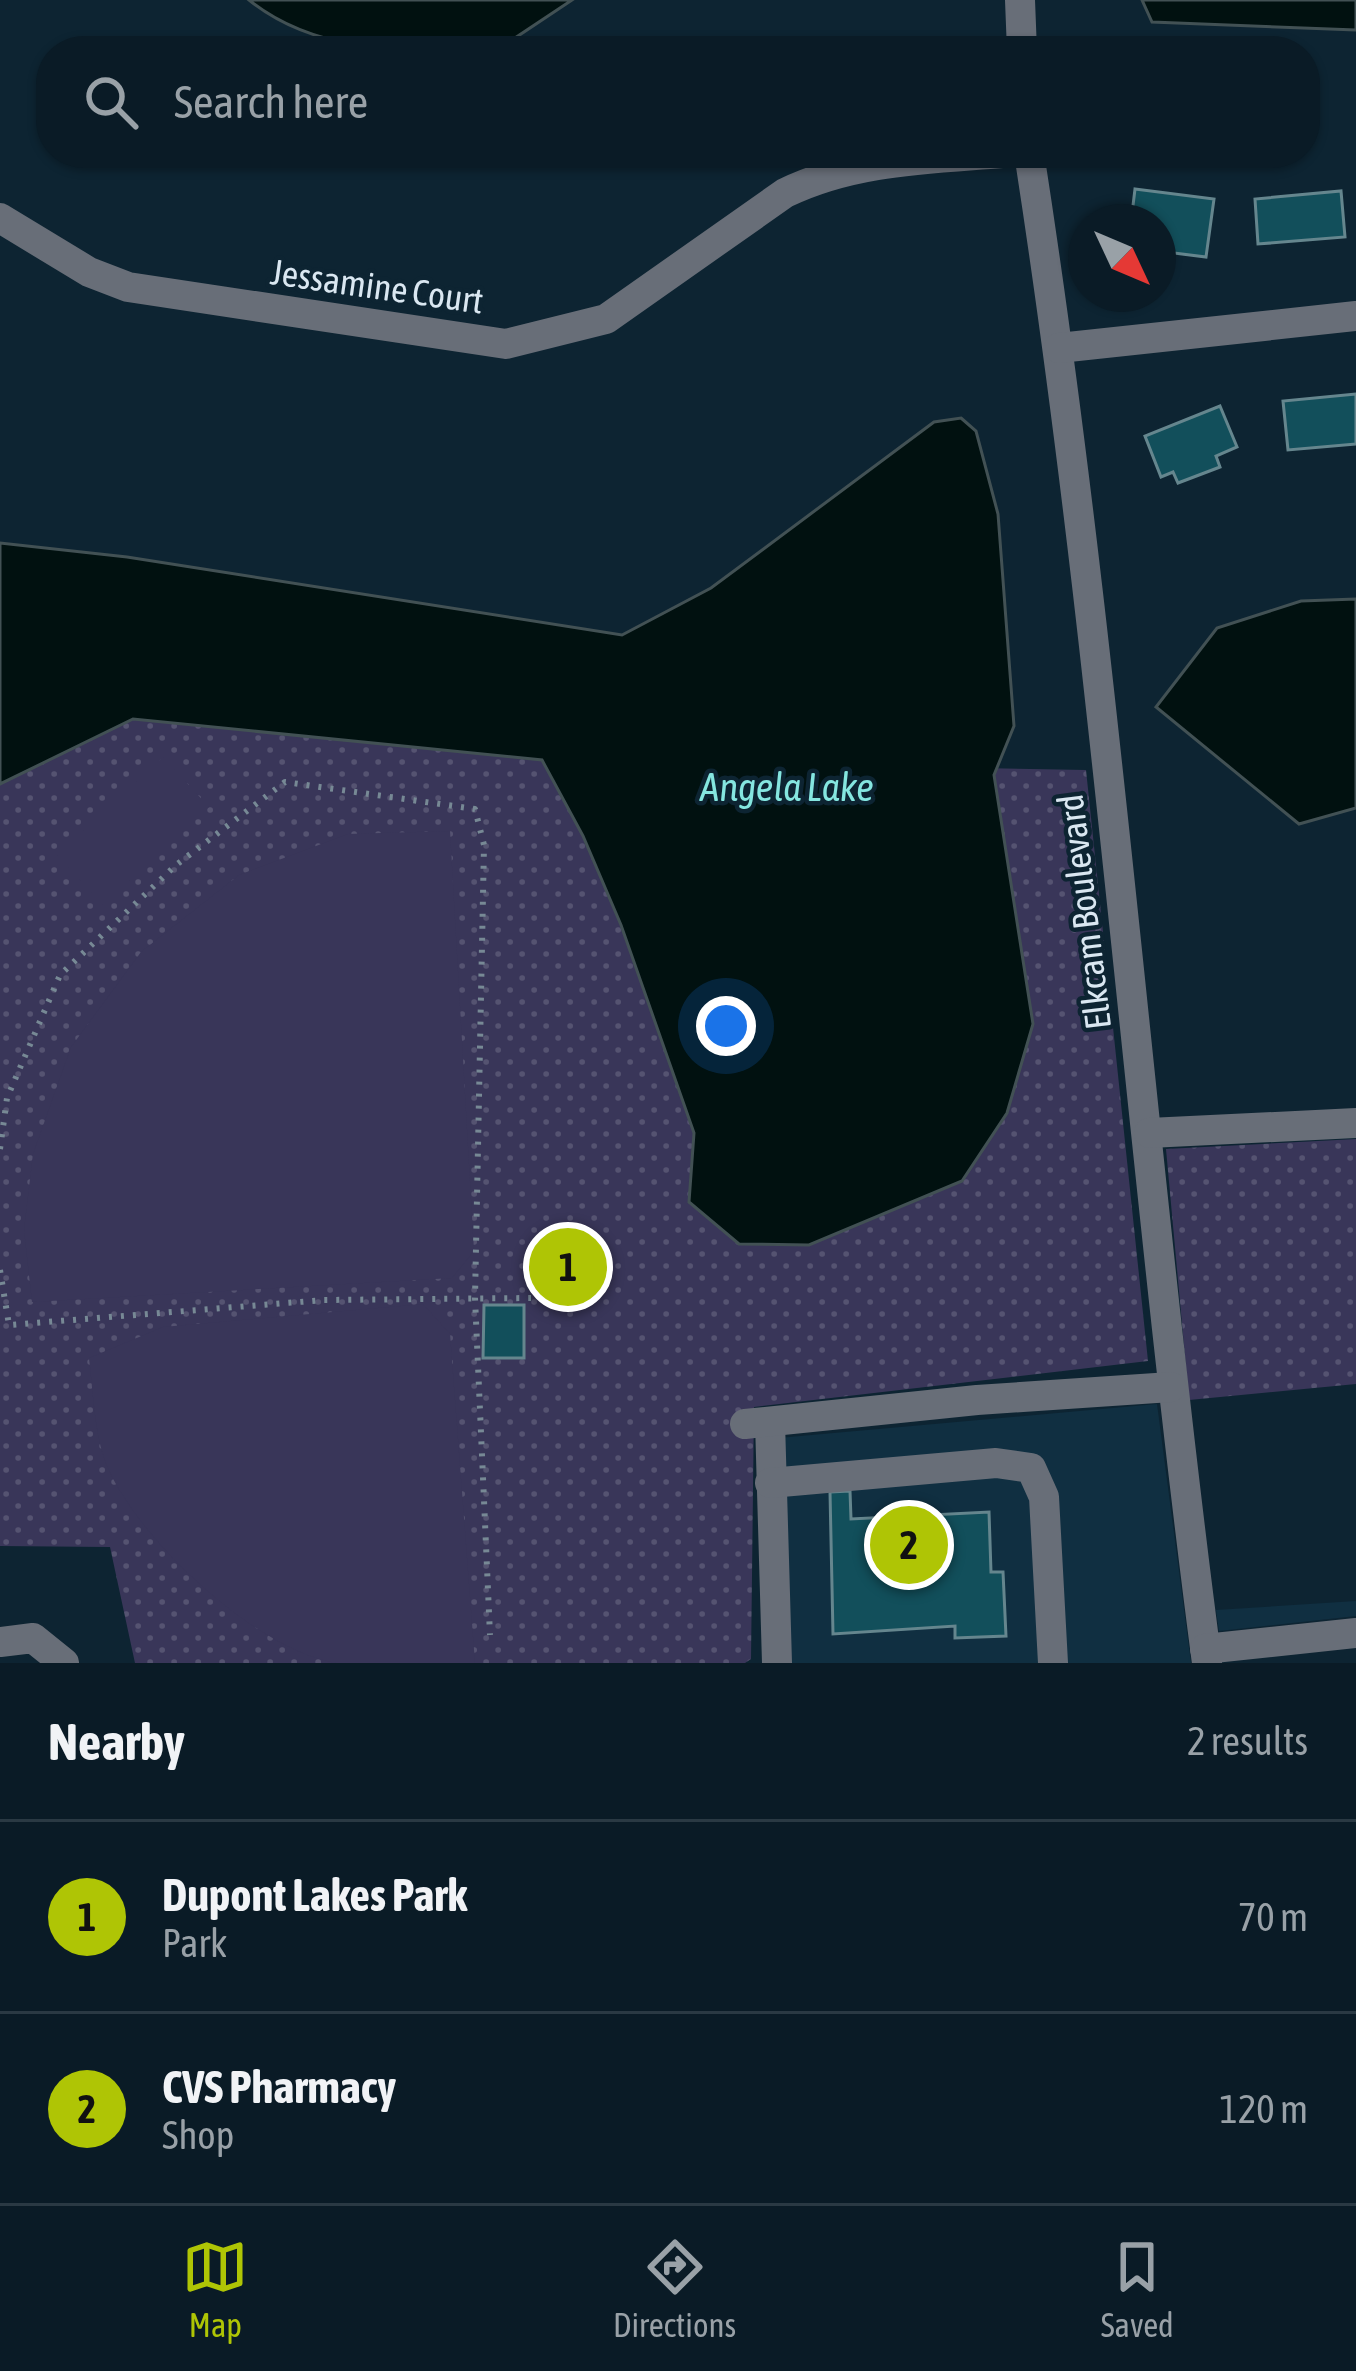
<!DOCTYPE html>
<style>
body{margin:0;font-family:"Asap Condensed",sans-serif;background:#182832;color:#f1f3f6}
.compass{position:absolute;left:1068px;top:204px;width:108px;height:108px;border-radius:50%;background:#0a1b26;box-shadow:0 3px 9px #0004;rotate:134deg}
.you{position:absolute;left:726px;top:1026px;width:42px;height:42px;margin:-30px;border:9px solid #fff;border-radius:50%;background:#1a73e8;box-shadow:0 0 0 18px #1a73e833}
.badge{display:grid;place-items:center;width:78px;height:78px;border-radius:50%;background:#afc505;color:#111;font-size:39px;font-weight:700}
.pin{position:absolute;translate:-50% -50%;border:6px solid #fff;box-shadow:0 3px 12px #0006}
.list{margin:0;padding:0;list-style:none}
h2{display:flex;justify-content:space-between;align-items:center;height:156px;margin:0;padding:0 48px;font-size:51px}
h2 small{font-size:39px;font-weight:400;color:#99a1a7}
.list li{display:grid;grid-template-columns:78px 1fr auto;gap:36px;align-items:center;box-sizing:border-box;height:192px;padding:0 48px;border-top:3px solid #2a3943}
.list b{display:block;font-size:45px;white-space:nowrap}
.list p{margin:0;font-size:39px;white-space:nowrap;color:#99a1a7}
.list em{font-size:39px;font-style:normal;color:#99a1a7}
.icon{flex:none;width:66px;height:66px;fill:none;stroke:currentColor;stroke-width:2;stroke-linecap:round;stroke-linejoin:round}
.map{position:relative;flex:none;width:1356px;height:1663px;overflow:hidden}
.search{position:absolute;background:#0a1b26;box-shadow:0 3px 9px #0004;left:36px;right:36px;top:36px;height:132px;display:flex;align-items:center;gap:30px;box-sizing:border-box;padding:0 42px;border-radius:48px;color:#99a1a7;font-size:45px}
.sheet{height:540px;background:#0a1b26}
nav{display:flex;justify-content:space-around;align-items:center;box-sizing:border-box;height:168px;border-top:3px solid #2a3943;background:#0a1b26;font-size:33px;color:#99a1a7}
nav a{display:grid;justify-items:center;gap:6px}
nav .on{color:#afc505}
.map>svg:first-child{display:block}
.built{fill:#102f41}
.park{fill:url(#park-dots)}
.garden{fill:#393659}
.water{fill:#011110;stroke:#425154;stroke-width:3}
.building{fill:#124f5b;stroke:#65868e;stroke-width:3}
.lines{fill:none;stroke-linecap:round;stroke-linejoin:round}
.path{stroke:#778995;stroke-width:6;stroke-dasharray:3 9;stroke-linecap:butt}
.minor{stroke:#686e78;stroke-width:30}
.labels{text-anchor:middle;dominant-baseline:central;stroke-width:9;stroke-linejoin:round;paint-order:stroke}
.street-label{font-size:36px;fill:#dae7f1;stroke:#0d2432}
.water-label{font-size:39px;font-style:italic;fill:#85e6e0;stroke:#0d2432}
</style>
<div class="map">
<svg width="1356" height="1663" viewBox="0 0 1356 1663">
<defs>
<pattern id="park-dots" width="8" height="8" patternUnits="userSpaceOnUse" patternTransform="scale(3)"><rect width="8" height="8" fill="#393659"/><path d="M2 2h.1M6 6h.1" fill="none" stroke="#555371" stroke-width="1.8" stroke-linecap="round"/></pattern>
</defs>
<rect width="100%" height="100%" fill="#0d2432"/>
<!-- built -->
<g class="built">
<path d="M1157 1404 1191 1663H765L767 1439Z"/>
<path d="M1356 1601V1616L1219 1631 1216 1610Z"/>
</g>
<!-- park -->
<g class="park">
<path d="M133 719 542 760 1086 770 1148 1361 754 1407 751 1659 745 1663H135L110 1547 0 1546V784Z"/>
<path d="M1356 1139V1384L1189 1400 1166 1149Z"/>
</g>
<!-- garden -->
<g class="garden">
<path d="M163 757 209 807 103 905 57 855Z"/>
<path d="M450 831 474 1251 452 1278 32 1302 24 1230 33 1154 71 1047 141 952 239 875 348 834Z"/>
<path d="M423 1304 450 1334 475 1663C430 1663 381 1663 337 1663 257 1652 130 1533 104 1458 94 1428 93 1390 89 1358L163 1327Z"/>
</g>
<!-- water -->
<g class="water">
<path d="M249 0H572L500 48 484 51C403 51 316 54 249 0Z"/>
<path d="M1142 0H1356V30L1152 22Z"/>
<path d="M961 418 976 431 998 514 1014 726 994 775 1033 1024 1007 1113 962 1181 809 1245 739 1244 689 1202 694 1133 621 925 583 836 542 760 133 719 0 784V543L127 557 622 635 711 588 934 422Z"/>
<path d="M1356 599V808L1299 824 1156 707 1217 628 1301 601Z"/>
</g>
<!-- building -->
<g class="building">
<path d="M1135 189 1214 199 1206 257 1158 251V222H1131Z"/>
<path d="M1341 191 1345 237 1258 244 1255 199Z"/>
<path d="M1356 394V444L1288 450 1283 401Z"/>
<path d="M1220 406 1237 447 1216 456 1220 467 1178 483 1173 472 1161 477 1145 436Z"/>
<path d="M484 1305H524V1358H483Z"/>
<path d="M850 1491 851 1519 989 1512 991 1572H1003L1006 1636 955 1638V1626L833 1634 830 1492Z"/>
</g>
<g class="lines">
<!-- path -->
<g class="path">
<path d="M0 1149 7 1098 60 975 176 865 285 782 475 809 484 845 475 1298 490 1635"/>
<path d="M0 1270 9 1325 324 1300 531 1298"/>
</g>
<!-- minor -->
<g class="minor">
<path d="M1020 0 1022 51"/>
<path d="M1029 153C1107 654 1141 1161 1207 1663"/>
<path d="M0 218 89 272 128 287 506 344 606 319 785 193C853 160 927 159 1002 153"/>
<path d="M1059 348 1356 316"/>
<path d="M1149 1133 1356 1123"/>
<path d="M770 1422 777 1663"/>
<path d="M745 1424 977 1400 1171 1387"/>
<path d="M770 1483 996 1463 1031 1468 1044 1497 1053 1663"/>
<path d="M0 1642 33 1638 64 1663"/>
<path d="M1205 1649 1356 1633"/>
</g>
</g>
<g class="labels">
<!-- street labels -->
<g class="street-label">
<text transform="translate(377 286) rotate(8)">Jessamine Court</text>
<text transform="translate(1084 912) rotate(-97)">Elkcam Boulevard</text>
</g>
<!-- water labels -->
<g class="water-label">
<text x="787" y="787">Angela Lake</text>
</g>
</g>
</svg>
<svg class="compass" viewBox="-18 -18 36 36"><path d="M0-13l5 13h-10z" fill="#e53935"/><path d="M0 13l5-13h-10z" fill="#99a1a7"/></svg>
<div class="you"></div>
<div class="pin badge" style="left:568px;top:1267px">1</div>
<div class="pin badge" style="left:909px;top:1545px">2</div>
<div class="search"><svg class="icon" aria-label="search" viewBox="0 0 24 24"><circle cx="10" cy="10" r="6"/><path d="M15 15l6 6"/></svg>Search here</div>
</div>
<section class="sheet">
<h2>Nearby<small>2 results</small></h2>
<ul class="list">
<li><span class="badge">1</span><div><b>Dupont Lakes Park</b><p>Park</p></div><em>70 m</em></li>
<li><span class="badge">2</span><div><b>CVS Pharmacy</b><p>Shop</p></div><em>120 m</em></li>
</ul>
</section>
<nav>
<a class="on"><svg class="icon" aria-label="map" viewBox="0 0 24 24"><path d="M3 6l6-2 6 2 6-2v14l-6 2-6-2-6 2zM9 4v14M15 6v14"/></svg>Map</a>
<a><svg class="icon" aria-label="directions" viewBox="0 0 24 24"><path d="M12 3l9 9-9 9-9-9zM9 14v-3h6M13 9l2 2-2 2"/></svg>Directions</a>
<a><svg class="icon" aria-label="saved" viewBox="0 0 24 24"><path d="M7 4h10v16l-5-4-5 4z"/></svg>Saved</a>
</nav>
